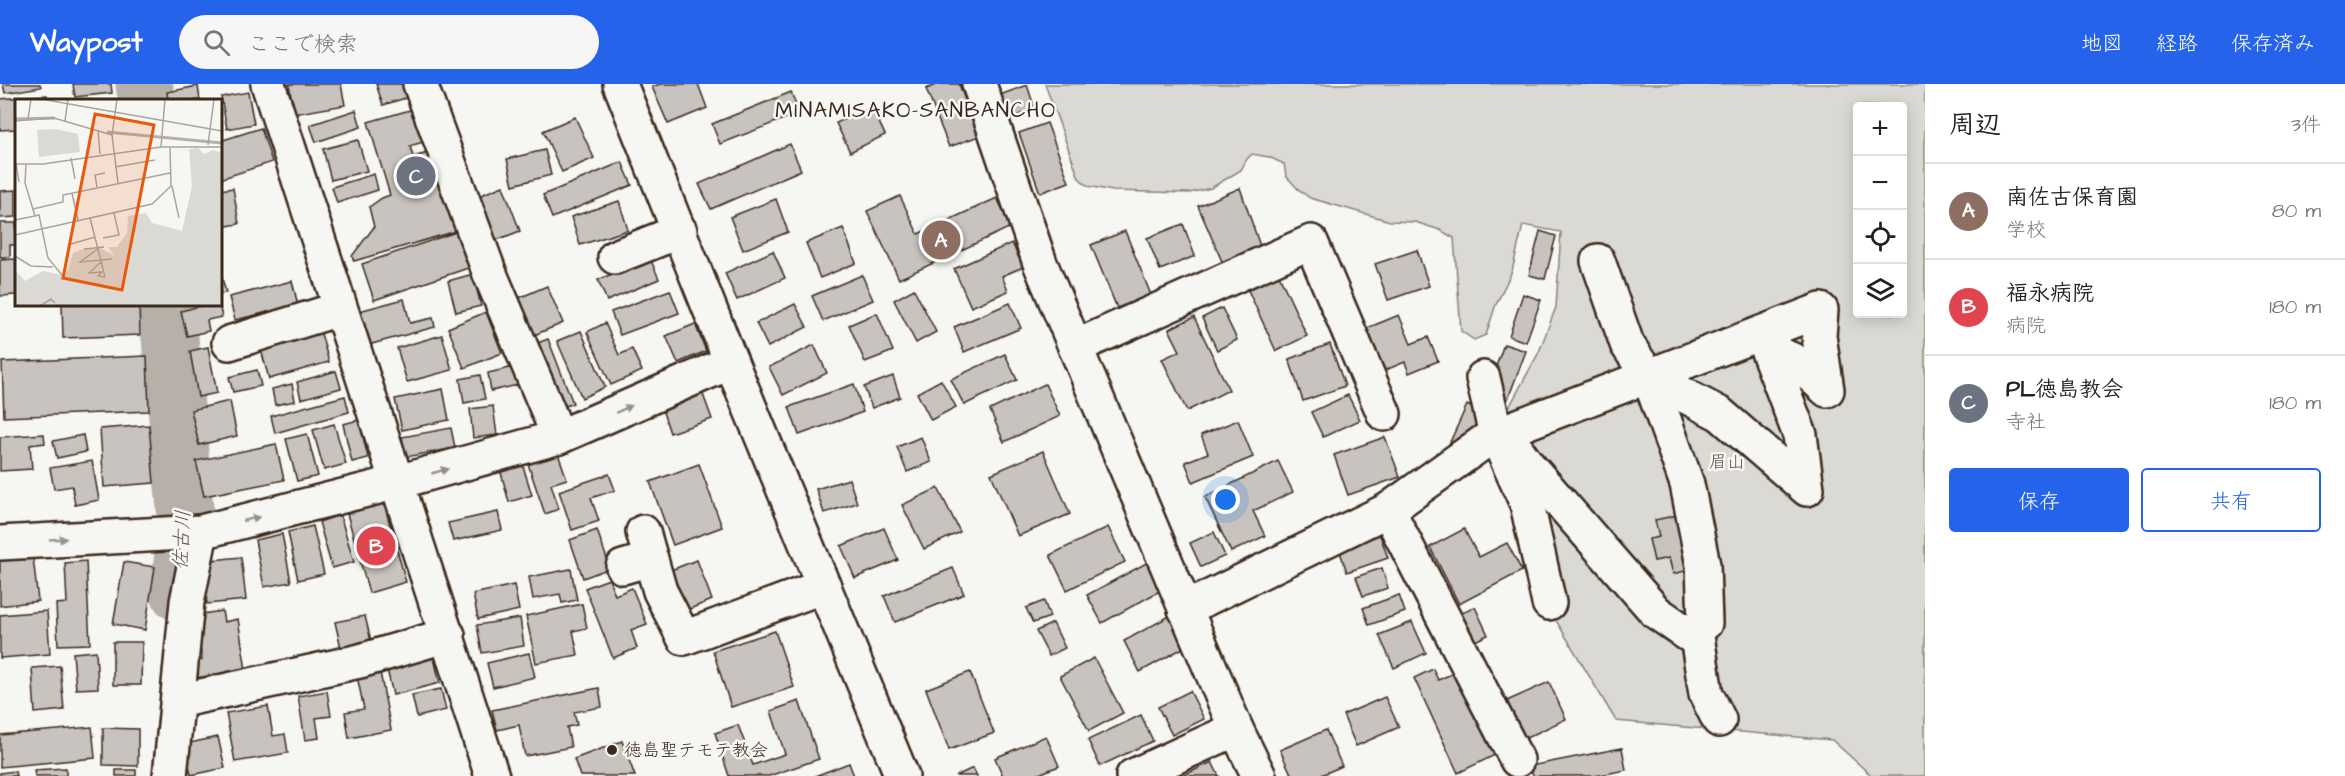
<!DOCTYPE html>
<html lang="ja">
<meta charset="utf-8">
<style>
body{margin:0;font-family:"Architects Daughter","Klee One",sans-serif;background:#f6f6f6;color:#222}
.controls{position:absolute;right:18px;top:18px;display:grid;overflow:hidden;border-radius:6px;box-shadow:0 3px 15px #0003}
.controls button{width:54px;height:54px;display:grid;place-items:center;padding:0;border:0;border-bottom:2px solid #e0e0e0;background:#fff;color:#222;font:30px sans-serif}
.you{position:absolute;left:1226px;top:416px;width:21px;height:21px;margin:-15px;border:4px solid #fff;border-radius:50%;background:#1a73e8;box-shadow:0 0 0 9px #1a73e833}
.badge{display:grid;place-items:center;width:39px;height:39px;border-radius:50%;background:#2563eb;color:#fff;font-size:20px;font-weight:700}
.pin{position:absolute;translate:-50% -50%;border:3px solid #fff;box-shadow:0 2px 6px #0006}
.list{margin:0;padding:0;list-style:none}
h2{display:flex;justify-content:space-between;align-items:center;height:78px;margin:0;padding:0 24px;font-size:26px}
h2 small{font-size:20px;font-weight:400;color:#767676}
.list li{display:grid;grid-template-columns:39px 1fr auto;gap:18px;align-items:center;box-sizing:border-box;height:96px;padding:0 24px;border-top:2px solid #e0e0e0}
.list b{display:block;font-size:22px;white-space:nowrap}
.list p{margin:0;font-size:20px;white-space:nowrap;color:#767676}
.list em{font-size:20px;font-style:normal;color:#767676}
.actions{display:flex;gap:12px;padding:18px 24px}
.actions a{flex:1;padding:14px 0;border:2px solid #2563eb;border-radius:6px;text-align:center;font-size:21px;color:#2563eb}
.actions .main{background:#2563eb;color:#fff}
.icon{flex:none;width:33px;height:33px;fill:none;stroke:currentColor;stroke-width:2;stroke-linecap:round;stroke-linejoin:round}
.map{position:relative;flex:none;width:1925px;height:692px;overflow:hidden}
header{display:flex;align-items:center;gap:36px;box-sizing:border-box;height:84px;padding:0 30px;background:#2563eb;color:#fff}
header strong{font-size:28px}
nav{display:flex;gap:33px;margin-inline-start:auto;font-size:21px}
.search{width:420px;height:54px;background:#f6f6f6;display:flex;align-items:center;gap:15px;box-sizing:border-box;padding:0 21px;border-radius:33px;color:#767676;font-size:22px}
main{display:flex}
aside{flex:1;background:#fff}
.map>svg:first-child{display:block}
.green{fill:#dad9d3;stroke:#8a8278;stroke-width:1.5;fill-rule:evenodd}
.lines{fill:none;stroke-linecap:round;stroke-linejoin:round}
.river{stroke:#b6b0a9;stroke-width:57}
.building{fill:#c8c3be;stroke:#3b2a1e;stroke-width:1.5}
.minor-casing{stroke:#3b2a1e;stroke-width:38}
.minor{stroke:#f6f6f2;stroke-width:33}
.oneway{fill:#989088}
.poi-dot{fill:#3b2a1e;stroke:#f6f6f2;stroke-width:2}
.labels{text-anchor:middle;dominant-baseline:central;stroke-width:5;stroke-linejoin:round;paint-order:stroke}
.park-label{font-size:18px;fill:#63564b;stroke:#f6f6f2}
.poi-label{font-size:18px;fill:#3b2a1e;stroke:#f6f6f2;text-anchor:start}
.water-label{font-size:20px;font-style:italic;fill:#605248;stroke:#f6f6f2}
.quarter-label{font-size:21px;letter-spacing:1.5px;fill:#3b2a1e;stroke:#f6f6f2}
.inset-river{fill:none;stroke:#b6b0a9;stroke-width:3}
.inset-road{fill:none;stroke:#aba49d;stroke-width:1.5}
.view{fill:#e8590c;fill-opacity:0.15;stroke:#e8590c;stroke-width:3}
.inset-edge{fill:none;stroke:#3b2a1e;stroke-width:3}
</style>
<header>
<strong>Waypost</strong>
<div class="search"><svg class="icon" aria-label="search" viewBox="0 0 24 24"><circle cx="10" cy="10" r="6"/><path d="M15 15l6 6"/></svg>ここで検索</div>
<nav><a>地図</a><a>経路</a><a>保存済み</a></nav>
</header>
<main>
<div class="map">
<svg width="1925" height="692" viewBox="0 0 1925 692">
<rect width="100%" height="100%" fill="#f6f6f2"/>
<filter id="ink" filterUnits="userSpaceOnUse"><feTurbulence type="fractalNoise" baseFrequency=".0167" numOctaves="2"/><feDisplacementMap in="SourceGraphic" scale="12" xChannelSelector="R" yChannelSelector="G"/><feConvolveMatrix kernelMatrix="1 2 1 2 8 2 1 2 1" color-interpolation-filters="sRGB"/></filter>
<g filter="url(#ink)">
<!-- green -->
<path class="green" d="M1045 0H1925V692H1872L1832 656 1616 637 1554 533 1500 340 1539 268 1556 223 1561 148 1523 141 1512 187 1495 223 1486 251 1474 256 1461 247 1454 154 1440 146 1415 138 1390 137 1310 114 1298 105 1286 92 1284 80 1269 73 1252 70 1247 75 1241 86 1211 104 1189 109 1113 107 1088 102 1079 94ZM1858 22H1902V230H1858Z"/>
<g class="lines">
<!-- river -->
<g class="river">
<path d="M144 0 147 16"/>
<path d="M167 220 186 436 179 509"/>
</g>
</g>
<!-- building -->
<g class="building">
<path d="M3 0H40L41 3 5 9Z"/>
<path d="M73 0H111L112 9 75 13Z"/>
<path d="M289 0H341L345 21 294 30Z"/>
<path d="M376 0H409L412 12 383 21Z"/>
<path d="M660 0H698L707 24 668 40 652 3Z"/>
<path d="M938 0H959L979 52 949 63 926 5Z"/>
<path d="M1027 1 1035 25 1008 35 1000 11Z"/>
<path d="M198 2 200 16H168L167 8Z"/>
<path d="M248 8 254 40 227 45 221 13Z"/>
<path d="M791 8 799 29 720 60 712 40Z"/>
<path d="M47 11 48 16H16V45L0 46V15Z"/>
<path d="M872 23 885 51 850 68 836 39Z"/>
<path d="M417 24 426 57 410 62 413 73 439 66 463 145 354 177 352 172 374 143 369 123 382 114 390 111 368 38Z"/>
<path d="M356 26 361 43 316 58 310 41Z"/>
<path d="M575 33 594 74 562 88 543 47Z"/>
<path d="M1047 39 1069 98 1040 109 1019 49Z"/>
<path d="M261 44 272 78 220 95V57Z"/>
<path d="M358 56 367 87 331 96 323 65Z"/>
<path d="M790 60 801 86 711 125 699 100Z"/>
<path d="M545 66 551 91 513 101 507 75Z"/>
<path d="M622 78 632 101 552 134 543 111Z"/>
<path d="M374 90 378 106 337 119 332 103Z"/>
<path d="M503 102 520 147 489 159 471 115Z"/>
<path d="M233 104 239 140 220 143V106Z"/>
<path d="M1240 104 1261 165 1224 182 1198 122Z"/>
<path d="M16 106V133L0 134V107Z"/>
<path d="M900 112 918 150 997 114 1011 143 899 195 867 127Z"/>
<path d="M776 115 788 148 743 166 730 133Z"/>
<path d="M619 117 628 146 580 161 571 133Z"/>
<path d="M0 139H16V161H10V173H0Z"/>
<path d="M1183 140 1195 172 1160 186 1147 154Z"/>
<path d="M843 144 856 179 820 194 806 159Z"/>
<path d="M459 147 471 183 374 216 362 180Z"/>
<path d="M1125 147 1151 211 1117 224 1091 161Z"/>
<path d="M1540 147 1556 152 1545 195 1529 191Z"/>
<path d="M1012 159 1023 183 1002 192 1008 207 971 223 954 185Z"/>
<path d="M1417 166 1429 202 1388 216 1375 180Z"/>
<path d="M773 167 785 194 737 216 725 189Z"/>
<path d="M650 174 659 195 607 217 598 196Z"/>
<path d="M16 175V211L0 212V176Z"/>
<path d="M220 186 226 209 220 210Z"/>
<path d="M473 190 481 222 456 228 448 197Z"/>
<path d="M862 191 873 216 823 237 812 212Z"/>
<path d="M1279 191 1307 252 1276 267 1248 206Z"/>
<path d="M292 197 298 221 235 236 229 213Z"/>
<path d="M547 202 563 239 527 254 512 217Z"/>
<path d="M914 205 936 248 916 259 894 216Z"/>
<path d="M670 206 679 229 620 251 611 228Z"/>
<path d="M1523 210 1541 216 1526 258 1509 252Z"/>
<path d="M404 215 410 239 433 234 435 243 368 261 359 227Z"/>
<path d="M1010 219 1021 244 964 268 954 243Z"/>
<path d="M62 220H139L140 251 63 254Z"/>
<path d="M208 220H219L222 233 207 236 209 247 187 252 181 227Z"/>
<path d="M795 220 807 243 768 263 756 239Z"/>
<path d="M1222 224 1237 256 1217 266 1202 234Z"/>
<path d="M486 228 502 269 464 284 448 244Z"/>
<path d="M877 229 893 267 865 278 849 241Z"/>
<path d="M1399 231 1411 260 1428 253 1438 277 1409 289 1405 278 1383 287 1365 245Z"/>
<path d="M1194 233 1229 306 1187 327 1162 275 1180 267 1169 245Z"/>
<path d="M605 239 619 271 632 265 642 287 611 301 587 248Z"/>
<path d="M695 240 706 267 678 279 666 252Z"/>
<path d="M320 246 329 278 269 295 260 262Z"/>
<path d="M581 247 605 303 582 314 557 257Z"/>
<path d="M442 251 452 286 407 298 397 264Z"/>
<path d="M548 255 573 319 556 326 530 262Z"/>
<path d="M1330 260 1345 302 1303 317 1289 275Z"/>
<path d="M1504 260 1526 267 1503 328 1493 291Z"/>
<path d="M814 261 827 289 783 311 769 283Z"/>
<path d="M208 263 217 309 198 313 190 267Z"/>
<path d="M1005 270 1017 296 964 321 951 295Z"/>
<path d="M147 272 149 327 4 333 2 278Z"/>
<path d="M514 283 518 301 491 307 488 289Z"/>
<path d="M257 286 261 302 233 308 229 293Z"/>
<path d="M336 287 341 304 301 315 297 298Z"/>
<path d="M480 291 485 315 464 319 460 295Z"/>
<path d="M893 292 900 313 872 324 864 303Z"/>
<path d="M941 296 956 323 931 336 917 309Z"/>
<path d="M292 300 295 317 275 321 272 305Z"/>
<path d="M854 300 863 328 799 351 789 323Z"/>
<path d="M1045 300 1060 332 1004 358 990 326Z"/>
<path d="M443 305 449 336 402 346 395 315Z"/>
<path d="M701 305 712 335 670 349 660 319Z"/>
<path d="M1348 311 1360 336 1323 353 1311 328Z"/>
<path d="M345 312 349 328 275 349 271 332Z"/>
<path d="M230 317 237 352 199 361 191 326Z"/>
<path d="M1467 321 1483 329 1467 362 1445 369Z"/>
<path d="M493 322 497 351 473 354 470 325Z"/>
<path d="M359 336 368 374 352 378 343 340Z"/>
<path d="M1238 336 1253 373 1193 398 1185 378 1208 369 1201 351Z"/>
<path d="M334 340 346 380 324 386 313 346Z"/>
<path d="M149 341 154 399 104 403 100 345Z"/>
<path d="M451 344 455 364 406 373 402 353Z"/>
<path d="M44 350 45 359 30 361 32 385 0 387V353Z"/>
<path d="M307 350 318 392 297 397 286 355Z"/>
<path d="M83 351 86 368 57 374 53 357Z"/>
<path d="M921 353 931 378 907 388 897 363Z"/>
<path d="M1385 353 1400 393 1348 411 1334 371Z"/>
<path d="M276 360 284 396 204 412 196 377Z"/>
<path d="M557 367 567 395 551 400 559 425 545 430 527 377Z"/>
<path d="M1043 367 1070 430 1018 452 991 390Z"/>
<path d="M92 377 99 416 75 421 72 402 54 405 50 384Z"/>
<path d="M1278 377 1293 408 1253 427 1265 452 1231 468 1205 413Z"/>
<path d="M522 379 532 411 509 418 500 385Z"/>
<path d="M699 380 722 443 673 461 650 398Z"/>
<path d="M609 390 615 406 591 414 599 437 572 446 559 407Z"/>
<path d="M849 395 857 419 824 429 816 405Z"/>
<path d="M938 404 960 448 924 465 902 421Z"/>
<path d="M383 416 406 498 369 509 346 426Z"/>
<path d="M498 428 502 446 453 457 448 439Z"/>
<path d="M340 431 354 478 332 484 319 438Z"/>
<path d="M1678 431 1689 486 1673 490 1669 474 1654 477 1649 455 1659 453 1655 436Z"/>
<path d="M313 442 324 490 298 496 288 448Z"/>
<path d="M1108 443 1125 478 1067 506 1050 471Z"/>
<path d="M884 444 898 476 855 494 841 462Z"/>
<path d="M1464 445 1479 473 1507 459 1522 487 1459 520 1430 463Z"/>
<path d="M597 446 610 484 583 494 570 456Z"/>
<path d="M1214 448 1225 472 1201 483 1190 459Z"/>
<path d="M282 450 291 498 264 503 255 456Z"/>
<path d="M1380 451 1388 474 1347 488 1339 465Z"/>
<path d="M33 473 38 517 0 522V477Z"/>
<path d="M241 473 246 516 207 520 202 477Z"/>
<path d="M697 476 712 516 687 526 671 486Z"/>
<path d="M1152 476 1167 503 1102 539 1087 511Z"/>
<path d="M86 477 90 560 58 561 56 520 67 519 65 479Z"/>
<path d="M124 478 155 483 145 546 113 540Z"/>
<path d="M953 484 964 510 895 538 884 512Z"/>
<path d="M1382 484 1388 504 1363 512 1356 493Z"/>
<path d="M571 485 577 516 562 519 560 510 533 515 529 493Z"/>
<path d="M609 495 615 511 632 504 647 540 631 546 637 564 613 574 585 504Z"/>
<path d="M514 501 519 526 478 535 473 510Z"/>
<path d="M1399 511 1405 528 1369 541 1363 524Z"/>
<path d="M1044 517 1050 533 1033 539 1026 524Z"/>
<path d="M582 520 587 544 573 547 578 571 536 579 526 532Z"/>
<path d="M1475 523 1488 551 1473 558 1460 530Z"/>
<path d="M47 527 50 570 0 574V531Z"/>
<path d="M222 527 224 538 238 535 246 586 191 595 188 579 202 576 195 531Z"/>
<path d="M1175 529 1192 559 1140 588 1124 557Z"/>
<path d="M365 532 371 557 341 564 335 538Z"/>
<path d="M520 534 524 562 482 569 477 541Z"/>
<path d="M1412 538 1426 569 1394 584 1379 551Z"/>
<path d="M1053 539 1065 564 1049 572 1036 547Z"/>
<path d="M775 547 794 603 731 623 713 567Z"/>
<path d="M113 558H142L141 601H113Z"/>
<path d="M96 567 98 604 76 605 73 569Z"/>
<path d="M529 569 535 593 493 603 487 579Z"/>
<path d="M434 574 440 599 393 611 387 585Z"/>
<path d="M1094 574 1123 629 1089 647 1060 592Z"/>
<path d="M60 582 64 626 35 629 32 584Z"/>
<path d="M1433 585 1438 596 1456 588 1495 671 1458 689 1414 594Z"/>
<path d="M380 588 391 646 349 654 345 628 364 625 357 592Z"/>
<path d="M970 588 994 649 949 666 926 605Z"/>
<path d="M1549 598 1566 635 1524 655 1507 617Z"/>
<path d="M599 604 602 623 574 628 577 641 567 643 571 663 525 672 519 641 497 646 492 626Z"/>
<path d="M441 605 446 626 417 633 412 611Z"/>
<path d="M327 607 331 632 316 634 319 654 305 656 298 612Z"/>
<path d="M1190 607 1204 635 1172 651 1158 623Z"/>
<path d="M1385 613 1399 643 1356 662 1343 631Z"/>
<path d="M799 617 819 675 769 692H729L715 649 738 641 753 681 785 670 771 627Z"/>
<path d="M268 622 273 652 285 650 288 669 235 678 226 629Z"/>
<path d="M1141 631 1153 657 1100 682 1088 656Z"/>
<path d="M92 643 95 674 0 683V651Z"/>
<path d="M103 644 138 645V682L103 681Z"/>
<path d="M1326 646 1342 682 1319 692H1292L1280 666Z"/>
<path d="M1046 652 1059 682 1034 692H1003L995 674Z"/>
<path d="M218 653 225 684 191 691 185 660Z"/>
<path d="M622 657 635 692H580L574 675Z"/>
<path d="M1622 664 1626 686 1595 692H1533L1530 682Z"/>
<path d="M1212 678 1219 692H1182Z"/>
<path d="M849 679 854 692H815Z"/>
<path d="M66 684V692H35L34 686Z"/>
<path d="M973 684 977 692H956Z"/>
<rect x="116" y="686" width="20" height="6"/>
<path d="M15 687 16 692H0V689Z"/>
</g>
<g class="lines">
<!-- minor casing -->
<g class="minor-casing">
<g id="minor">
<path d="M268 0C341 231 419 461 492 692"/>
<path d="M420 0 490 190 559 353"/>
<path d="M620 0 731 278 902 692"/>
<path d="M979 0 1040 179 1236 645 1259 692"/>
<path d="M615 173 680 147"/>
<path d="M229 259 339 225"/>
<path d="M1075 263 1311 158 1384 330"/>
<path d="M1483 294 1496 351 1527 420 1549 519"/>
<path d="M1504 348 1527 380 1656 528 1689 551 1705 539 1703 481 1687 400 1649 293 1627 260 1598 177"/>
<path d="M1388 426 1517 676"/>
<path d="M643 448 660 507 684 554 824 502"/>
<path d="M0 459 201 448 398 398 559 353 731 278"/>
<path d="M623 483 651 475"/>
<path d="M1185 525 1388 426 1492 352 1821 226 1819 252 1827 306 1795 277 1767 265 1800 351 1807 405 1720 330 1649 293"/>
<path d="M1696 546 1706 610 1719 636"/>
<path d="M178 617 360 577 448 551"/>
<path d="M170 692 187 518 201 448"/>
<path d="M1133 692 1236 645"/>
</g>
</g>
<!-- minor -->
<use href="#minor" class="minor"/>
</g>
<!-- one-way arrows -->
<defs><path id="oneway-solid" d="M-6-.8H1V-3.2L6.5 0L1 3.2V.8H-6Z" transform="scale(1.5)"/></defs>
<g class="oneway">
<use href="#oneway-solid" transform="translate(624 325) rotate(-24)"/>
<use href="#oneway-solid" transform="translate(440 387) rotate(-16)"/>
<use href="#oneway-solid" transform="translate(251 435) rotate(-14)"/>
<use href="#oneway-solid" transform="translate(58 455) rotate(-3)"/>
</g>
</g>
<!-- markers -->
<circle class="poi-dot" cx="612" cy="666" r="6"/>
<g class="labels">
<!-- park labels -->
<g class="park-label">
<text x="1727" y="378">眉山</text>
</g>
<!-- poi labels -->
<g class="poi-label">
<text x="624" y="666">徳島聖テモテ教会</text>
</g>
<!-- water labels -->
<g class="water-label">
<text transform="translate(182 456) rotate(-87)">佐古川</text>
</g>
<!-- quarter labels -->
<g class="quarter-label">
<text x="916" y="26">MINAMISAKO-SANBANCHO</text>
</g>
</g>
<!-- overview -->
<g transform="translate(15 15)">
<rect width="207" height="207" fill="#f6f6f2"/>
<path d="M40 30 63 35 65 53 24 58 22 31ZM183 49 189 55 198 51 207 54V207H0V171L10 182 28 172 47 176 53 172 58 154 68 150 85 149 100 157 93 148H102L112 134 113 117 131 114 137 124 167 132 177 87 174 50Z" fill="#dad9d3"/>
<path class="inset-river" d="M0 20 40 19M92 33 207 44"/>
<path class="inset-road" d="M26 0 207 32M102 0 97 36 103 84M13 20 16 0M0 22 39 19 97 36M50 22 53 0M83 31 85 55M193 46 199 0M146 48 150 0M56 59 60 80M0 65H28L146 48H207M1 65 4 83M100 68 140 61M157 87 164 119M82 88 80 76 90 74M57 94 63 121M18 110 48 103V96L155 74M20 117 24 116 33 159 47 176M75 119 90 178M0 121 20 117 10 84 11 65M0 136 137 105 156 87 155 49M88 139 104 136 99 114M56 145 80 138M84 149 65 163 97 160M69 150 89 148M0 157 16 167 38 168M86 163 74 174 87 173 83 177 90 178M25 207 36 200 40 204"/>
<path class="view" d="M80 15 139 26 107 191 48 179Z"/>
<rect width="207" height="207" class="inset-edge"/>
</g>
</svg>
<div class="controls">
<button>+</button>
<button>−</button>
<button><svg class="icon" aria-label="locate" viewBox="0 0 24 24"><circle cx="12" cy="12" r="6"/><path d="M12 2v4M12 18v4M2 12h4M18 12h4"/></svg></button>
<button><svg class="icon" aria-label="layers" viewBox="0 0 24 24"><path d="M12 4l9 5-9 5-9-5zM3 14l9 5 9-5"/></svg></button>
</div>
<div class="you"></div>
<div class="pin badge" style="left:941px;top:156px;background:#8d6e63">A</div>
<div class="pin badge" style="left:376px;top:462px;background:#e0444e">B</div>
<div class="pin badge" style="left:416px;top:92px;background:#6b7280">C</div>
</div>
<aside>
<h2>周辺<small>3件</small></h2>
<ul class="list">
<li><span class="badge" style="background:#8d6e63">A</span><div><b>南佐古保育園</b><p>学校</p></div><em>80 m</em></li>
<li><span class="badge" style="background:#e0444e">B</span><div><b>福永病院</b><p>病院</p></div><em>180 m</em></li>
<li><span class="badge" style="background:#6b7280">C</span><div><b>PL徳島教会</b><p>寺社</p></div><em>180 m</em></li>
</ul>
<div class="actions"><a class="main">保存</a><a>共有</a></div>
</aside>
</main>
